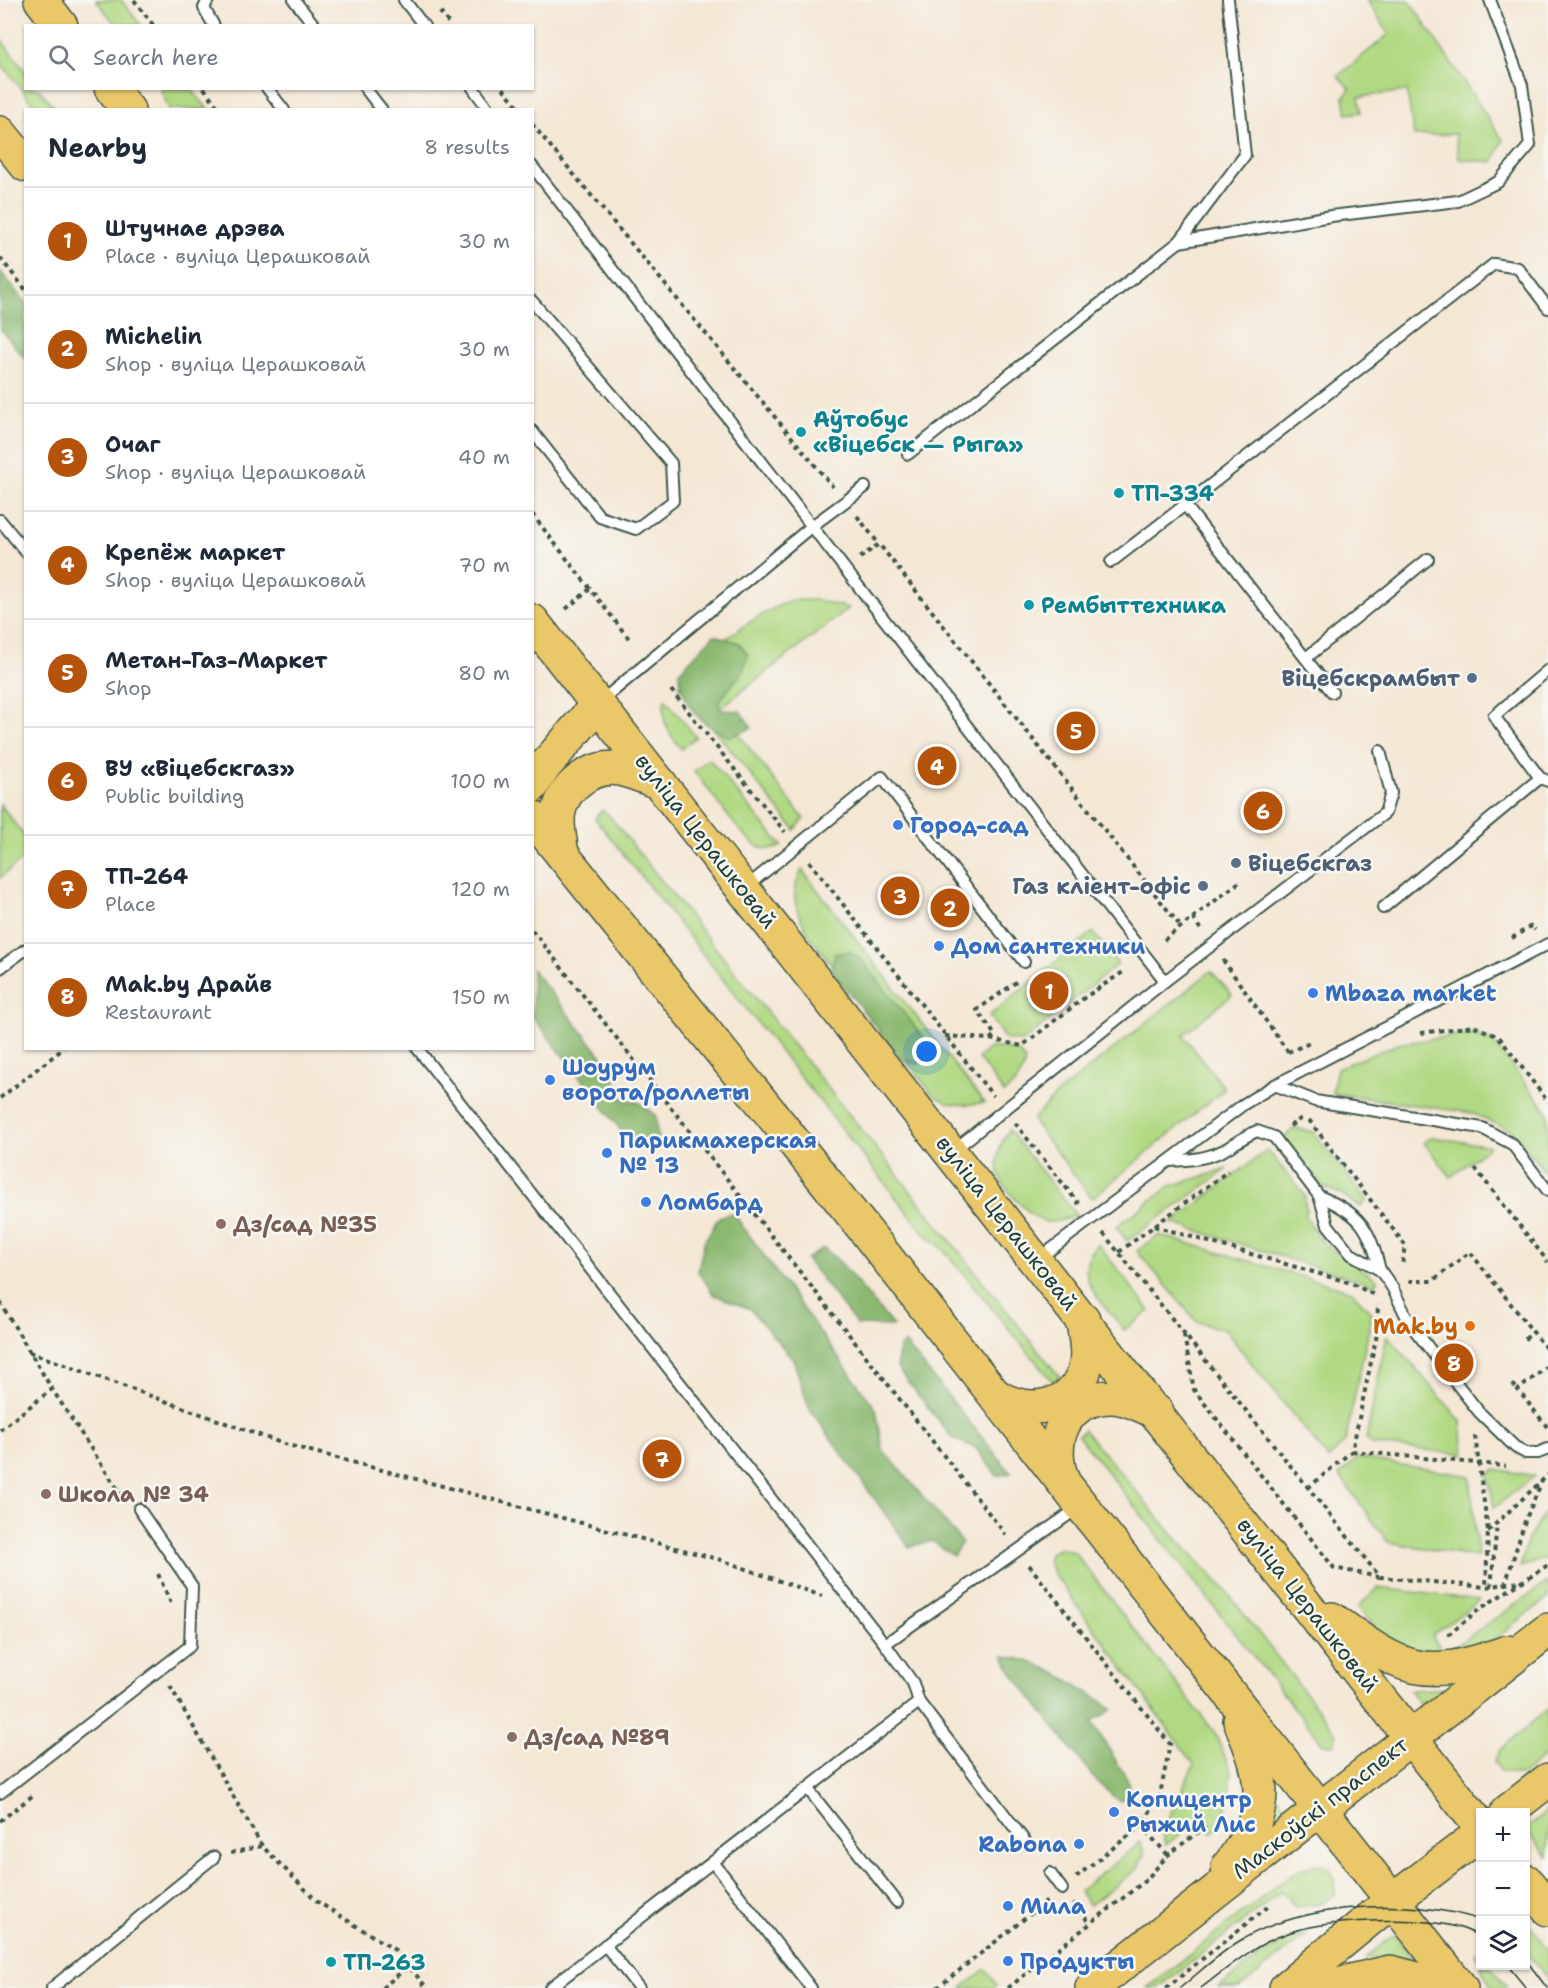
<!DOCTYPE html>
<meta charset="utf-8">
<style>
body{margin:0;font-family:"Shantell Sans",sans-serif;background:#f2f2f3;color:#1f2937}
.controls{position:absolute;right:18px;bottom:18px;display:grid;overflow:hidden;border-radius:0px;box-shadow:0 2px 4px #0004}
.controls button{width:54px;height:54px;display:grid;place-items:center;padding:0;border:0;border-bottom:2px solid #e0e1e3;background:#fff;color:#1f2937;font:30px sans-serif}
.you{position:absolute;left:927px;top:1052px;width:21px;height:21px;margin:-15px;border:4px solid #fff;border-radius:50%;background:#1a73e8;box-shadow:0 0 0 9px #1a73e833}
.badge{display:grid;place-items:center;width:39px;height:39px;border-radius:50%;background:#b45309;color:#fff;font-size:20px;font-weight:700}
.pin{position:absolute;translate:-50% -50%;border:3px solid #fff;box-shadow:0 2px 6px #0006}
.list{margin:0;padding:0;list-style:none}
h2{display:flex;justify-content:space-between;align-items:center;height:78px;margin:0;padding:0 24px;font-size:26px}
h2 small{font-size:20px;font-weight:400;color:#747a83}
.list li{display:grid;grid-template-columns:39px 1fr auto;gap:18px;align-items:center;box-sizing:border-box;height:108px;padding:0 24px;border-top:2px solid #e0e1e3}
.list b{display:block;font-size:22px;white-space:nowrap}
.list p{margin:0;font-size:20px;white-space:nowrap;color:#747a83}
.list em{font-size:20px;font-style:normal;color:#747a83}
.icon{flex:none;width:33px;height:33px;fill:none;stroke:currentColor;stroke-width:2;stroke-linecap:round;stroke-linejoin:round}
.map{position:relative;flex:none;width:1548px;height:1988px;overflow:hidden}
.search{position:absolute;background:#fff;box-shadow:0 2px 4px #0004;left:24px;top:24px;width:510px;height:66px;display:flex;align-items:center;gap:15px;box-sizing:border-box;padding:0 21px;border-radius:0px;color:#747a83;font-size:22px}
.panel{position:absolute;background:#fff;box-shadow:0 2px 4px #0004;left:24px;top:108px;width:510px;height:942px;border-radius:0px}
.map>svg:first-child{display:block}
.green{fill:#b1d983;stroke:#688b5c;stroke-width:1.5}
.forest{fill:#8cb971;stroke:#567b52;stroke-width:1.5}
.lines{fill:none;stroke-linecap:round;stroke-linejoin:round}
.lane-casing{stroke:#3f564c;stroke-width:14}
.primary-casing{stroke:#3f564c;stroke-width:36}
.path{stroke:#3f564c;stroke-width:4;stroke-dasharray:4.5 4.5;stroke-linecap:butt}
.lane{stroke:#fff;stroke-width:10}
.primary{stroke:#eac769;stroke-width:33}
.tram{stroke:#1f3d34;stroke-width:1.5}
.culture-dot{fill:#0f9aa8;stroke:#f6f6f2;stroke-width:2}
.service-dot{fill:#5c6f8a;stroke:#f6f6f2;stroke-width:2}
.shop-dot{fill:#3f7fe0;stroke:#f6f6f2;stroke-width:2}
.education-dot{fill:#8d6e63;stroke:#f6f6f2;stroke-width:2}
.food-dot{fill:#e8710a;stroke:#f6f6f2;stroke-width:2}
.labels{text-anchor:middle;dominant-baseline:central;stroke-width:5;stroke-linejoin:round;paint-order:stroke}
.culture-label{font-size:22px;font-weight:bold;fill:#0d838f;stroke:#f6f6f2;text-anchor:start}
.service-label{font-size:22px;font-weight:bold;fill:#4e5e75;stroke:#f6f6f2;text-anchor:end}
.shop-label{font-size:22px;font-weight:bold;fill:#366cbe;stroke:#f6f6f2;text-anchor:start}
.street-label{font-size:22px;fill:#1f3d34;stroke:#f6f6f2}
.education-label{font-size:22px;font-weight:bold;fill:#785e54;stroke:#f6f6f2;text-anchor:start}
.food-label{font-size:22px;font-weight:bold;fill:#c56008;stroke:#f6f6f2;text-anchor:end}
</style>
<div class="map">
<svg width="1548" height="1988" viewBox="0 0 1548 1988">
<rect width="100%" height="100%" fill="#f6f6f2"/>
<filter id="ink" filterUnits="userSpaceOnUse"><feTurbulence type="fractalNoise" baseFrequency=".0167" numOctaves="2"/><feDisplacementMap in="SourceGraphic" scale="12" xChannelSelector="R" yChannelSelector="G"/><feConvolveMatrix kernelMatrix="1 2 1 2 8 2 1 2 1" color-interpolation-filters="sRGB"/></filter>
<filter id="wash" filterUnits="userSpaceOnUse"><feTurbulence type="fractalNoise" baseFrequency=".008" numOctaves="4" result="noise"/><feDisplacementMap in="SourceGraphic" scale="24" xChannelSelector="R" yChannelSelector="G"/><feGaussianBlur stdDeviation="1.35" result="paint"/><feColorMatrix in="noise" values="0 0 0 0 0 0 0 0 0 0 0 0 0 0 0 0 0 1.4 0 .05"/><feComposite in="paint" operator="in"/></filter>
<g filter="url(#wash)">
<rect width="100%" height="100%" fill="#f4e7d4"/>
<!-- green -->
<g class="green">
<path d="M96 0H121L141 25H116Z"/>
<path d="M1367 0H1409L1503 140 1493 162 1459 159 1455 134 1414 136 1407 91 1359 97 1361 112 1347 114 1344 97 1350 89 1338 76 1389 34Z"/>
<path d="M0 38 25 71 26 88 39 89 56 109H37L0 62Z"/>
<path d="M160 89H191L208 109H169Z"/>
<path d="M791 600H817L849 608 719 709 804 819 795 830 679 686C703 650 753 617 791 600Z"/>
<path d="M665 699 696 737 681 749C668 732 660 720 665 699Z"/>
<path d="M709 759 782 846C774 849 767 851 759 847 739 836 710 790 694 771Z"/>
<path d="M0 804 25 837V857L0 878Z"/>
<path d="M602 810 608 814 1059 1376 1053 1382 943 1249 925 1234 598 822 595 818Z"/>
<path d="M802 870 984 1103C964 1105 950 1107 933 1095L811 938C797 915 788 896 802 870Z"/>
<path d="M1093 932 1118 964 1022 1042 1005 1039 989 1016Z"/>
<path d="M1211 971 1232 995 1183 1035 1225 1089 1092 1198 1032 1120 1058 1093Z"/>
<path d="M1472 1033 1492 1041 1548 1112V1176L1512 1131 1472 1113 1332 1093 1337 1068 1398 1044Z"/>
<path d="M991 1047 1017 1051 1025 1060C1023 1076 1016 1084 1004 1093L978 1058Z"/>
<path d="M1294 1128 1313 1132 1367 1200 1361 1207 1341 1194 1323 1187 1284 1138Z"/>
<path d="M1009 1130 1076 1215C1067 1219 1058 1222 1048 1222 1033 1221 1003 1189 999 1174 995 1157 1000 1143 1009 1130Z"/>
<path d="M1432 1137 1490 1146 1451 1177 1424 1143Z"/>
<path d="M1267 1150 1305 1195 1306 1217 1322 1242 1378 1280 1373 1285 1172 1223Z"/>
<path d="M1228 1169 1127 1241 1116 1227 1170 1186Z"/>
<path d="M1159 1235 1352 1291 1372 1314 1345 1442 1328 1459 1225 1330 1197 1322 1137 1251Z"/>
<path d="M1098 1244 1150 1311 1124 1330C1104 1303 1067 1275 1098 1244Z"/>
<path d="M1387 1335 1461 1421 1464 1454 1372 1445 1366 1439Z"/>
<path d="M1084 1430 1180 1543 1223 1587 1337 1734 1333 1745 1323 1744 1078 1435Z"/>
<path d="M1358 1458 1470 1476 1478 1557 1388 1542 1339 1475Z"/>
<path d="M1495 1469 1535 1476 1494 1508 1488 1475Z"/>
<path d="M1548 1506V1557L1520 1568 1528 1539Z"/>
<path d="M1061 1548 1075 1553 1215 1733 1232 1774 1225 1817 1212 1833 1200 1819 1166 1845 1162 1832 1194 1764 1054 1574 1048 1562 1050 1553Z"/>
<path d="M1548 1582V1598L1482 1649 1437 1660 1384 1639 1358 1607 1378 1588 1480 1600 1432 1636 1445 1653Z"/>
<path d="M1454 1688 1429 1716 1409 1690Z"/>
<path d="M1548 1709V1754L1522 1775 1501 1772 1494 1762 1500 1750Z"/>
<path d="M1268 1786 1296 1819 1263 1831Z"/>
<path d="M1548 1810V1857L1526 1829Z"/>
<path d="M1141 1842 1144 1855 1137 1869 1090 1905 1079 1891Z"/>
<path d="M1317 1864 1329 1868 1335 1879V1894L1321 1904 1295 1907 1282 1891 1158 1988H1147L1278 1885 1299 1870Z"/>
<path d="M1526 1920 1548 1948V1979L1526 1952Z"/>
<path d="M1309 1933 1239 1988H1218C1246 1966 1274 1943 1309 1933Z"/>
<path d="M1394 1935 1418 1965 1397 1960 1365 1958Z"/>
<path d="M1476 1952 1480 1956V1966H1490L1507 1986 1505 1988H1492L1482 1970Z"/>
<path d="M985 1969 997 1985 993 1988H962Z"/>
</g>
<!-- forest -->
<g class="forest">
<path d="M0 271 25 303V359L0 328Z"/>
<path d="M714 635 739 643 748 655 743 671 718 703 722 710 740 711 752 728 730 737C697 723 684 707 679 672Z"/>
<path d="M850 951 863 962 927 1042 919 1064 902 1060 831 970 835 954Z"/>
<path d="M532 969 608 1064 623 1099 638 1102 656 1116 658 1142 633 1146 533 1017Z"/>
<path d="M733 1213 876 1409 883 1450 962 1542 953 1556 932 1541 909 1547 809 1408 793 1359 750 1309 714 1295 698 1271 704 1242 719 1217Z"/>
<path d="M824 1248 841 1263 893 1326 857 1325 806 1259Z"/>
<path d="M905 1343 1011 1473 997 1476 975 1447 953 1439 897 1368 899 1348Z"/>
<path d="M1004 1656C1045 1661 1079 1687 1113 1709L1092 1722 1129 1782 1131 1796 1119 1801 1098 1783 1012 1673Z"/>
</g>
</g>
<g filter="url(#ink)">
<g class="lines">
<!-- lane casing -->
<g class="lane-casing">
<g id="lane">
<path d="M208 0 204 8 214 26"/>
<path d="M294 0 315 26"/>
<path d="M404 0 424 26"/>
<path d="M267 88 284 110"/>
<path d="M365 88 382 110"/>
<path d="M473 88 489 110"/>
<path d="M532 166 1165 981"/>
<path d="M1179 242 1331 216 1458 201 1498 182 1530 145 1522 85 1490 0"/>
<path d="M532 301 671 463 673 501 636 529 600 517 532 431"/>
<path d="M908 454 1179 242 1245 155 1228 0"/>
<path d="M1185 505 1494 264 1518 268 1548 308"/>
<path d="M0 520 26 552"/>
<path d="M1111 562 1185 505 1332 692"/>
<path d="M1306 658 1428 559"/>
<path d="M600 702 812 526 865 487"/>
<path d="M1540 778 1494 716 1548 670"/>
<path d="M746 887 882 777 1024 962"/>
<path d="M1383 908 1540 778 1548 781"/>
<path d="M0 968 26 949"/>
<path d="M417 1048 885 1644 913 1683 919 1702 550 1988"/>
<path d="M1275 1085 1315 1101 1482 1128 1512 1144 1548 1191"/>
<path d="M954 1150 1165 981 1385 813 1391 793 1380 751"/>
<path d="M1169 1161C1189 1160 1207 1159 1224 1150 1236 1143 1245 1136 1257 1131L1274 1137 1319 1196 1328 1225 1351 1254 1380 1270 1392 1287 1410 1324 1479 1412 1515 1447 1526 1453H1538L1548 1449"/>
<path d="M1319 1196C1360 1214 1369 1226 1380 1270"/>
<path d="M1037 1260 1244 1104 1275 1085 1548 944"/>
<path d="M885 1644 1078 1508"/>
<path d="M919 1702 1027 1844"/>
<path d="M808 1789 897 1902"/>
<path d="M0 1793 190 1646 192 1586 139 1509"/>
<path d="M714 1863 811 1988"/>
<path d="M1050 1873 1062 1889"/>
<path d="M605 1945 639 1988"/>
<path d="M52 1988 214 1857"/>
</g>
</g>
<!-- primary casing -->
<g class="primary-casing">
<g id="primary">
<path d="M41 0 61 26"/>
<path d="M111 88 128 110"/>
<path d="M0 133 26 165"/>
<path d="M532 621 1480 1826"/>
<path d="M532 786 544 767 598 704"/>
<path d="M532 817 864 1229 1461 1988"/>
<path d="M562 853C560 840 556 824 559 811 564 785 594 764 620 769 633 772 647 778 660 783"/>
<path d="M994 1394C1027 1418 1076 1409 1086 1365 1089 1350 1084 1334 1083 1319"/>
<path d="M1063 1481C1047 1442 1064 1397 1112 1397 1128 1397 1143 1407 1157 1412"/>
<path d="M1332 1619C1403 1670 1421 1683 1507 1652"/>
<path d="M1507 1812 1548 1780"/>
<path d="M1228 1867C1270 1811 1267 1784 1240 1721"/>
<path d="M1526 1881 1548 1909"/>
<path d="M1092 1988 1548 1630"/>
<path d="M1286 1988 1383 1908 1480 1834"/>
<path d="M1320 1988 1390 1972 1417 1979 1436 1988"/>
</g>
</g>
<!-- path -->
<g class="path">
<path d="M134 0 154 26"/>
<path d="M440 12 451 26"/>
<path d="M204 88 220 110"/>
<path d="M503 88 521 110"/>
<path d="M532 124 833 487"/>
<path d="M0 258 26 290"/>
<path d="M532 514 630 640"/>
<path d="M857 516 879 544"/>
<path d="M860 558 879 544 1181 927"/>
<path d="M566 609 590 589"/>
<path d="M671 690 785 832"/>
<path d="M809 861 993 1096"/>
<path d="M1193 918 1201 930"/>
<path d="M532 930 1006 1535"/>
<path d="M1512 938 1531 926 1535 930"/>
<path d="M1164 940 1242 880"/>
<path d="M1223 960 1288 1052"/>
<path d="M1421 1033 1474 1026 1499 1037 1548 1102"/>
<path d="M945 1036 990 1039 995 1035 977 1010 1019 980"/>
<path d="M990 1039 1022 1046 1084 998 1123 972"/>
<path d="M1288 1052 1312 1042"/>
<path d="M0 1098 64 1048"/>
<path d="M1309 1120 1405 1245 1402 1266"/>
<path d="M1015 1123 1079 1204"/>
<path d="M1290 1126 1303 1117"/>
<path d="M1475 1168 1548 1262"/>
<path d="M1154 1226 1351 1283 1374 1295"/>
<path d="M1103 1233 1380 1577 1486 1587 1519 1582"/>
<path d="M1119 1252 1228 1171"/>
<path d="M1409 1281H1432L1470 1252 1548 1351"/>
<path d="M0 1302 52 1389 124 1499"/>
<path d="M1184 1335 1194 1390 1334 1568 1379 1577"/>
<path d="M1525 1339 1533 1332"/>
<path d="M29 1352 284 1444 721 1560 822 1596"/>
<path d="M1548 1366 1518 1390 1548 1428"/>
<path d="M1513 1384 1518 1390"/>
<path d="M0 1430 52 1389"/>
<path d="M1475 1436 1488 1531 1486 1587"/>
<path d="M1352 1451 1506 1466"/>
<path d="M1308 1488 1352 1451 1377 1334 1378 1304"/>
<path d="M1488 1531 1548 1475"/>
<path d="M1029 1565 1170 1744 1160 1795 1141 1826 1168 1855"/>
<path d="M158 1574 171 1603"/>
<path d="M1505 1585 1525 1521 1542 1481"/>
<path d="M1491 1587 1497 1523"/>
<path d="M1448 1635 1481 1608 1548 1565"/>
<path d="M170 1686 262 1846 318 1902 395 1950 427 1988"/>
<path d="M0 1821 32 1796"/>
<path d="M231 1853 262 1846"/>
<path d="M1076 1877 1141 1826"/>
<path d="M1074 1903 1090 1924"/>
<path d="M382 1988 409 1966"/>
<path d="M937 1988 1047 1901"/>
<path d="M1008 1988 1146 1880 1168 1855 1206 1826"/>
<path d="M1166 1988 1270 1905"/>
</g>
<!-- lane -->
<use href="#lane" class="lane"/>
<!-- primary -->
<use href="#primary" class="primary"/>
<!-- tram -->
<g class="tram">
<path d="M1526 1960 1547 1988"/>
<path d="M1508 1966 1526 1988"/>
<path d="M1180 1988C1200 1972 1219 1953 1241 1940 1302 1903 1414 1897 1480 1920"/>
<path d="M1201 1988C1230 1966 1256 1943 1291 1932 1326 1919 1453 1912 1480 1938"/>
</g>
</g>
</g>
<!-- markers -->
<g class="culture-dot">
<circle cx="801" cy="432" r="6"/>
<circle cx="1119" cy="493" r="6"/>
<circle cx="1029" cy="605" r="6"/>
<circle cx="331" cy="1962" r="6"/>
</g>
<g class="service-dot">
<circle cx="1472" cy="678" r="6"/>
<circle cx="1236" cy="863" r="6"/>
<circle cx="1203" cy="886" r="6"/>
</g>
<g class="shop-dot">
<circle cx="898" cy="825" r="6"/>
<circle cx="939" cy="946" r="6"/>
<circle cx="1313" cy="993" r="6"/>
<circle cx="550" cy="1080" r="6"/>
<circle cx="607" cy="1153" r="6"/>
<circle cx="646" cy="1202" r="6"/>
<circle cx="1114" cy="1812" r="6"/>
<circle cx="1079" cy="1844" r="6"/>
<circle cx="1008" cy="1906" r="6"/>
<circle cx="1008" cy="1961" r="6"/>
</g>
<g class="education-dot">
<circle cx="221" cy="1224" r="6"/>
<circle cx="46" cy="1494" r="6"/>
<circle cx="512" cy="1737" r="6"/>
</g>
<circle class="food-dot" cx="1470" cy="1326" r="6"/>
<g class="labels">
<!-- culture labels -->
<g class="culture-label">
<text x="813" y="419">Аўтобус<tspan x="813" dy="25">«Віцебск — Рыга»</tspan></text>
<text x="1131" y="493">ТП-334</text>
<text x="1041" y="605">Рембыттехника</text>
<text x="343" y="1962">ТП-263</text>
</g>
<!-- service labels -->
<g class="service-label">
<text x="1460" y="678">Віцебскрамбыт</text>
<text x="1248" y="863" text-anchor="start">Віцебскгаз</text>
<text x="1191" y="886">Газ кліент-офіс</text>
</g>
<!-- shop labels -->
<g class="shop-label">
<text x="910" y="825">Город-сад</text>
<text x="951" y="946">Дом сантехники</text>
<text x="1325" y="993">Mbaza market</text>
<text x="562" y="1067">Шоурум<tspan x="562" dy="25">ворота/роллеты</tspan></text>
<text x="619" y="1140">Парикмахерская<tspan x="619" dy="25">№ 13</tspan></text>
<text x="658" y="1202">Ломбард</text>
<text x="1126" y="1799">Копицентр<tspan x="1126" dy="25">Рыжий Лис</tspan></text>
<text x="1067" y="1844" text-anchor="end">Rabona</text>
<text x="1020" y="1906">Мила</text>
<text x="1020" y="1961">Продукты</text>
</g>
<!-- street labels -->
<g class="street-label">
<text transform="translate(706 841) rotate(52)">вуліца Церашковай</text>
<text transform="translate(1007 1223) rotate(52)">вуліца Церашковай</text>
<text transform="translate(1308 1605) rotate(52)">вуліца Церашковай</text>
<text transform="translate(1320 1808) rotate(-38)">Маскоўскі праспект</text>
</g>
<!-- education labels -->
<g class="education-label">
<text x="233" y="1224">Дз/сад №35</text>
<text x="58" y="1494">Школа № 34</text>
<text x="524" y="1737">Дз/сад №89</text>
</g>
<!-- food labels -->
<g class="food-label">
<text x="1458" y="1326">Mak.by</text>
</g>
</g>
</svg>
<div class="controls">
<button>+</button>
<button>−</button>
<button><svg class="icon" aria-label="layers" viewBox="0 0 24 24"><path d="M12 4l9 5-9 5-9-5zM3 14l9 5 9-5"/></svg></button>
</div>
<div class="you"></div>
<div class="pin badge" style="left:1049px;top:991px">1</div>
<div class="pin badge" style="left:950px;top:908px">2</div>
<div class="pin badge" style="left:900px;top:896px">3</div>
<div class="pin badge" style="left:937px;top:766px">4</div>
<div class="pin badge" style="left:1076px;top:731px">5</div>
<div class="pin badge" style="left:1263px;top:811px">6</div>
<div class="pin badge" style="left:662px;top:1459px">7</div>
<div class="pin badge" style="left:1454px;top:1363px">8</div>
<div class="search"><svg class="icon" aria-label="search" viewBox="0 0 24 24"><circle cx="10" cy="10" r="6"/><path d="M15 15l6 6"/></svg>Search here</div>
<section class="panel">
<h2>Nearby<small>8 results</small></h2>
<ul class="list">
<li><span class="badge">1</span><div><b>Штучнае дрэва</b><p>Place · вуліца Церашковай</p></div><em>30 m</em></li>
<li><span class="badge">2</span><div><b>Michelin</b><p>Shop · вуліца Церашковай</p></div><em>30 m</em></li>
<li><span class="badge">3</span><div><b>Очаг</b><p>Shop · вуліца Церашковай</p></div><em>40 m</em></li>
<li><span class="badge">4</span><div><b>Крепёж маркет</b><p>Shop · вуліца Церашковай</p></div><em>70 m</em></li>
<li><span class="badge">5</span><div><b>Метан-Газ-Маркет</b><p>Shop</p></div><em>80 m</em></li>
<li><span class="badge">6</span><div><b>ВУ «Віцебскгаз»</b><p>Public building</p></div><em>100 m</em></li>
<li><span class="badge">7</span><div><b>ТП-264</b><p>Place</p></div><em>120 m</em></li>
<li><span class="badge">8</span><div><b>Маk.by Драйв</b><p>Restaurant</p></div><em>150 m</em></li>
</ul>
</section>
</div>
